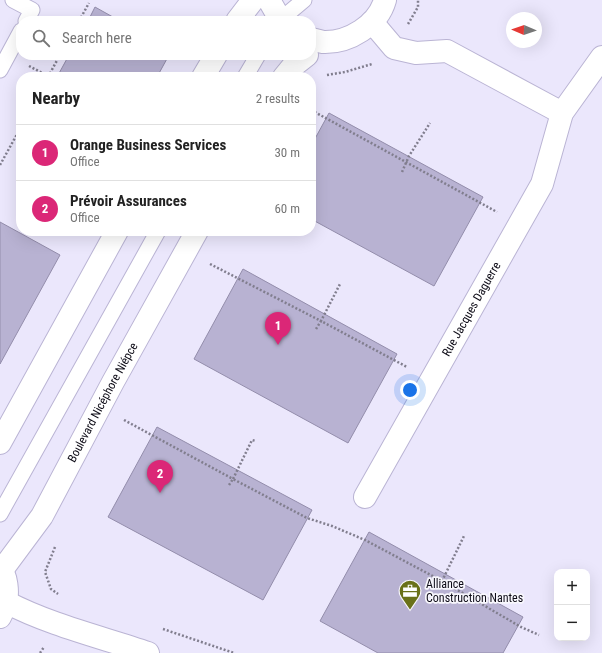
<!DOCTYPE html>
<meta charset="utf-8">
<style>
body{margin:0;font-family:"Roboto Condensed",sans-serif;background:#f2f2f2;color:#222}
.controls{position:absolute;right:12px;bottom:12px;display:grid;overflow:hidden;border-radius:8px;box-shadow:0 4px 16px #0002}
.controls button{width:36px;height:36px;display:grid;place-items:center;padding:0;border:0;border-bottom:1px solid #e0e0e0;background:#fff;color:#222;font:20px sans-serif}
.compass{position:absolute;left:506px;top:12px;width:36px;height:36px;border-radius:50%;background:#fff;box-shadow:0 4px 16px #0002;rotate:272deg}
.you{position:absolute;left:410px;top:390px;width:14px;height:14px;margin:-10px;border:3px solid #fff;border-radius:50%;background:#1a73e8;box-shadow:0 0 0 6px #1a73e833}
.badge{display:grid;place-items:center;width:26px;height:26px;border-radius:50%;background:#db2777;color:#fff;font-size:13px;font-weight:700}
.pin{position:absolute;translate:-50% -33px;filter:drop-shadow(0 1px 2px #0008)}
.pin::after{content:'';position:absolute;top:21px;width:14px;height:12px;background:inherit;clip-path:polygon(0 0,100% 0,50% 100%)}
.list{margin:0;padding:0;list-style:none}
h2{display:flex;justify-content:space-between;align-items:center;height:52px;margin:0;padding:0 16px;font-size:17px}
h2 small{font-size:13px;font-weight:400;color:#767676}
.list li{display:grid;grid-template-columns:26px 1fr auto;gap:12px;align-items:center;box-sizing:border-box;height:56px;padding:0 16px;border-top:1px solid #e0e0e0}
.list b{display:block;font-size:15px;white-space:nowrap}
.list p{margin:0;font-size:13px;white-space:nowrap;color:#767676}
.list em{font-size:13px;font-style:normal;color:#767676}
.icon{flex:none;width:22px;height:22px;fill:none;stroke:currentColor;stroke-width:2;stroke-linecap:round;stroke-linejoin:round}
.map{position:relative;flex:none;width:602px;height:653px;overflow:hidden}
.search{position:absolute;background:#fff;box-shadow:0 4px 16px #0002;left:16px;top:16px;width:300px;height:44px;display:flex;align-items:center;gap:10px;box-sizing:border-box;padding:0 14px;border-radius:16px;color:#767676;font-size:15px}
.panel{position:absolute;background:#fff;box-shadow:0 4px 16px #0002;left:16px;top:72px;width:300px;height:164px;border-radius:16px}
.map>svg:first-child{display:block}
.building{fill:#b8b2d2;stroke:#938dab}
.lines{fill:none;stroke-linecap:round;stroke-linejoin:round}
.service-casing{stroke:#bab4d4;stroke-width:17}
.minor-casing{stroke:#bab4d4;stroke-width:24}
.tertiary-casing{stroke:#bab4d4;stroke-width:24}
.path{stroke:#817e8e;stroke-width:2.5;stroke-dasharray:2 2;stroke-linecap:butt}
.service{stroke:#fff;stroke-width:15}
.minor{stroke:#fff;stroke-width:22}
.tertiary{stroke:#fff;stroke-width:22}
.labels{text-anchor:middle;dominant-baseline:central;stroke-width:3.5;stroke-linejoin:round;paint-order:stroke}
.street-label{font-size:12px;fill:#0d0b16;stroke:#f8f7fd}
.poi-label{font-size:12px;fill:#0d0b16;stroke:#f8f7fd;text-anchor:start}
</style>
<div class="map">
<svg width="602" height="653" viewBox="0 0 602 653">
<rect width="100%" height="100%" fill="#ebe7fc"/>
<!-- building -->
<g class="building">
<path d="M95 7 120 21H88Z"/>
<path d="M69 55H169L157 77H57Z"/>
<path d="M329 113 483 197 434 286 311 219V146Z"/>
<path d="M0 222 60 255 0 364Z"/>
<path d="M243 269 397 354 348 443 194 359Z"/>
<path d="M157 427 312 510 263 600 108 517Z"/>
<path d="M369 532 523 617 503 653H378L320 621Z"/>
</g>
<g class="lines">
<!-- service casing -->
<g class="service-casing">
<g id="service">
<path d="M13 0 32 10 26 21"/>
<path d="M279 21 304 0"/>
<path d="M0 70 21 31"/>
<path d="M245 77 258 55"/>
<path d="M0 514 158 231"/>
</g>
</g>
<!-- minor casing -->
<g class="minor-casing">
<g id="minor">
<path d="M372 22 394 48 416 53 447 51 562 113"/>
<path id="s1" d="M365 497 542 184 562 113 602 57"/>
</g>
</g>
<!-- tertiary casing -->
<g class="tertiary-casing">
<g id="tertiary">
<path d="M269 0 281 21"/>
<path d="M237 21 253 0"/>
<path d="M311 39C315 40 319 41 323 42 349 43 378 25 385 0"/>
<path d="M203 77 216 55"/>
<path d="M284 77 293 66 307 55"/>
<path d="M0 443 117 231"/>
<path d="M0 568C7 576 8 592 6 602 5 607 2 613 0 617"/>
<path id="s2" d="M2 570 42 516 113 382 197 231"/>
<path d="M6 602C50 625 101 637 148 653"/>
</g>
</g>
<!-- path -->
<g class="path">
<path d="M79 21 89 3"/>
<path d="M408 24 418 7V0"/>
<path d="M29 66 50 77"/>
<path d="M327 75 345 72 372 64"/>
<path d="M48 77 60 55"/>
<path d="M311 110 497 212"/>
<path d="M0 165 21 127"/>
<path d="M402 172 409 156 430 123"/>
<path d="M210 264 321 321 340 284"/>
<path d="M316 329 321 321 407 367"/>
<path d="M124 420 233 479 252 440 256 441"/>
<path d="M229 485 233 479 307 518 332 526 365 540 442 581 464 536"/>
<path d="M55 547 45 572 51 589 58 594"/>
<path d="M437 589 442 581 521 627 539 635"/>
<path d="M163 629 234 653"/>
<path d="M40 653 44 647"/>
</g>
<!-- service -->
<use href="#service" class="service"/>
<!-- minor -->
<use href="#minor" class="minor"/>
<!-- tertiary -->
<use href="#tertiary" class="tertiary"/>
</g>
<!-- icons -->
<defs>
<g id="office-pin" transform="scale(1.15)"><path d="M0 17L-7.5 6A9.5 9.5 0 1 1 7.5 6Z" fill="#6a7119" stroke="#f8f7fd"/><path d="M-6-3h4V-5.5h4V-3h4V5H-6ZM-1-4.5V-3h2v-1.5ZM-6 0V1H6V0Z" fill="#fff"/></g>
</defs>
<g fill-rule="evenodd">
<use href="#office-pin" x="410" y="591"/>
</g>
<g class="labels">
<!-- street labels -->
<g class="street-label">
<text stroke="none"><textPath href="#s1" startOffset="216">Rue Jacques Daguerre</textPath></text>
<text stroke="none"><textPath href="#s2" startOffset="196">Boulevard Nicéphore Niépce</textPath></text>
</g>
<!-- poi labels -->
<g class="poi-label">
<text x="426" y="584">Alliance<tspan x="426" dy="14">Construction Nantes</tspan></text>
</g>
</g>
</svg>
<div class="controls">
<button>+</button>
<button>−</button>
</div>
<svg class="compass" viewBox="-18 -18 36 36"><path d="M0-13l5 13h-10z" fill="#e53935"/><path d="M0 13l5-13h-10z" fill="#767676"/></svg>
<div class="you"></div>
<div class="pin badge" style="left:278px;top:345px">1</div>
<div class="pin badge" style="left:160px;top:493px">2</div>
<div class="search"><svg class="icon" aria-label="search" viewBox="0 0 24 24"><circle cx="10" cy="10" r="6"/><path d="M15 15l6 6"/></svg>Search here</div>
<section class="panel">
<h2>Nearby<small>2 results</small></h2>
<ul class="list">
<li><span class="badge">1</span><div><b>Orange Business Services</b><p>Office</p></div><em>30 m</em></li>
<li><span class="badge">2</span><div><b>Prévoir Assurances</b><p>Office</p></div><em>60 m</em></li>
</ul>
</section>
</div>
